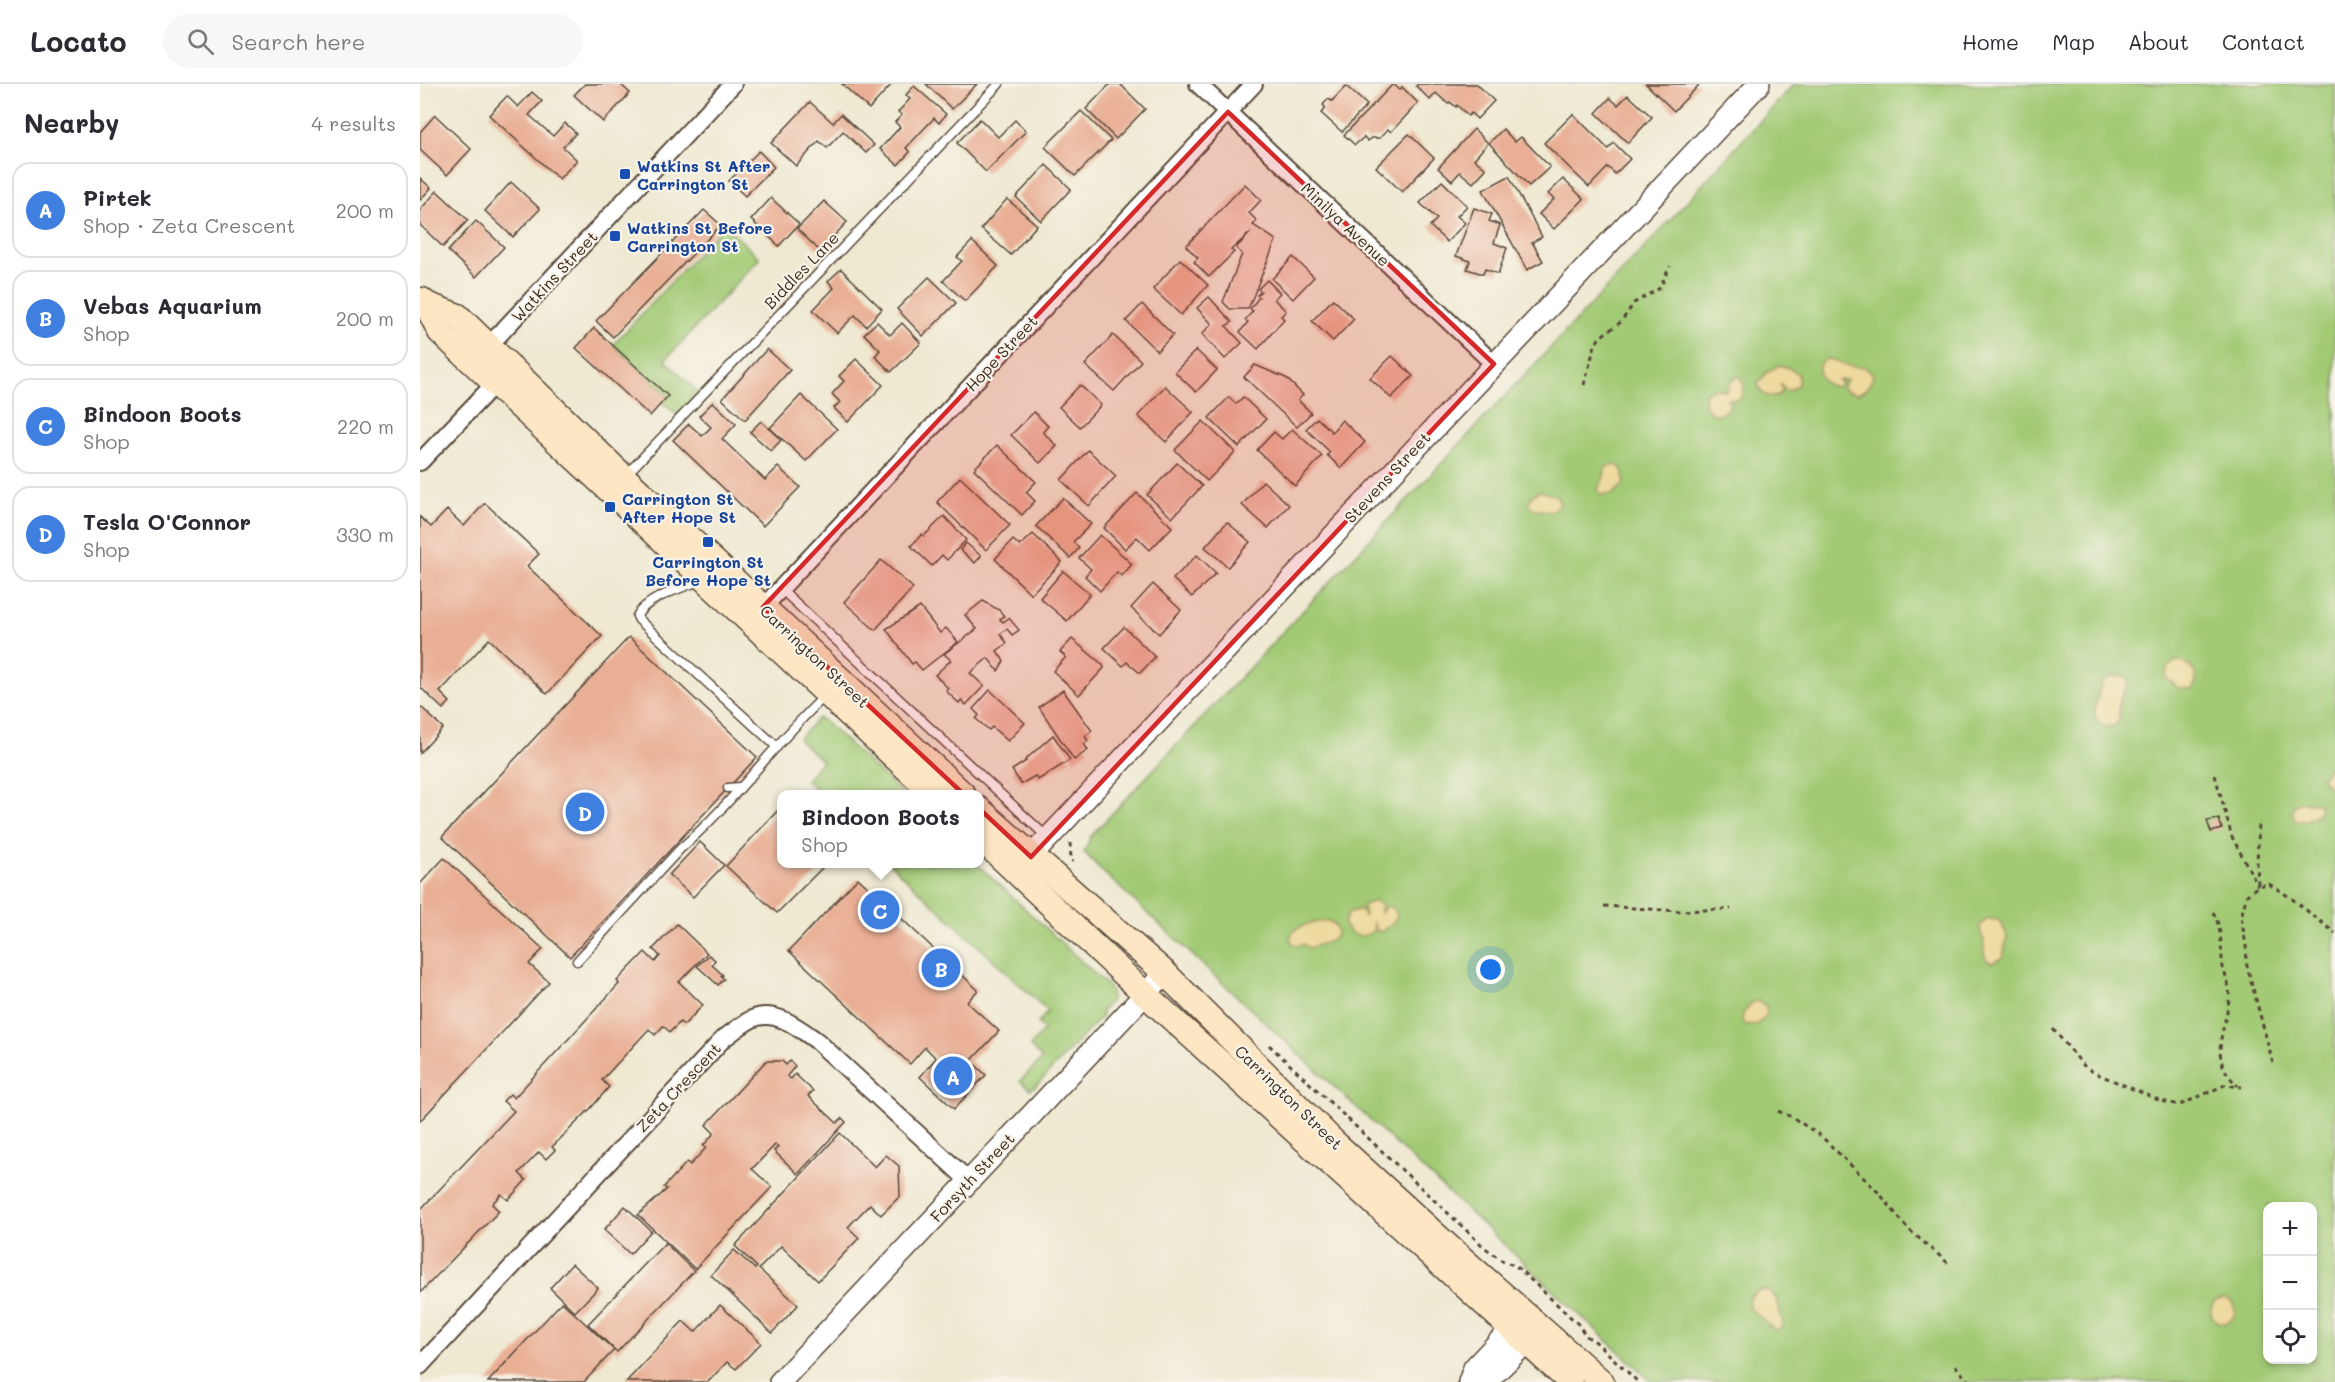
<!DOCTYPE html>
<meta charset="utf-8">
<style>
body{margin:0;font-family:Mali,sans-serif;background:#f7f7f7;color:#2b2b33}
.controls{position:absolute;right:18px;bottom:18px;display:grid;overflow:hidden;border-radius:12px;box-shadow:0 3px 9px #0003}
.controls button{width:54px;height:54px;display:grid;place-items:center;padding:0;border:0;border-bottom:2px solid #e1e1e2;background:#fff;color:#2b2b33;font:30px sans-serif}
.you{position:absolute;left:1071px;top:886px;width:21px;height:21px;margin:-15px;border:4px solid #fff;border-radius:50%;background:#1a73e8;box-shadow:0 0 0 9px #1a73e833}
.badge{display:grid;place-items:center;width:39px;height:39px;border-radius:50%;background:#1a73e8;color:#fff;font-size:20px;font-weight:700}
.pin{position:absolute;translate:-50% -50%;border:3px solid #fff;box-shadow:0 2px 6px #0006}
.popup{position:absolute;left:357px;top:706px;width:207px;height:78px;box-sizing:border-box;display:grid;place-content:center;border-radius:12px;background:#fff;filter:drop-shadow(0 2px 4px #0005);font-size:20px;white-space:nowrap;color:#7c7c81}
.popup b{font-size:22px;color:#2b2b33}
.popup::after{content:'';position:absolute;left:50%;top:100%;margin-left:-12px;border:12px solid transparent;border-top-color:#fff}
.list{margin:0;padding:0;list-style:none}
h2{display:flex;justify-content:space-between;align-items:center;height:78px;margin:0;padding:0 24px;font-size:26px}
h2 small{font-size:20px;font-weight:400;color:#7c7c81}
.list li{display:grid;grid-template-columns:39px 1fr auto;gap:18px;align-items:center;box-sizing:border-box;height:96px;margin:0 12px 12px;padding:0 12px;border:2px solid #e1e1e2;border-radius:18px}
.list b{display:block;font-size:22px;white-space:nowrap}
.list p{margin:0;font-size:20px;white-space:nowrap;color:#7c7c81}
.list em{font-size:20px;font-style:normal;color:#7c7c81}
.icon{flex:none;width:33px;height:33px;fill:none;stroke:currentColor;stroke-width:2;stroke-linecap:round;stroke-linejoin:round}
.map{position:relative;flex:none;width:1915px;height:1298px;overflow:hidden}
header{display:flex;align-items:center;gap:36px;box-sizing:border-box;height:84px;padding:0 30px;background:#fff;border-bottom:2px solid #e1e1e2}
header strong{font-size:28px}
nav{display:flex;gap:33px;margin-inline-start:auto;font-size:21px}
.search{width:420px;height:54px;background:#f7f7f7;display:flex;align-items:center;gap:15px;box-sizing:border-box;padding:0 21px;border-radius:33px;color:#7c7c81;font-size:22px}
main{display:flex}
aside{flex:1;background:#fff}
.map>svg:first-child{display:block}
.green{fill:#a2ca75;stroke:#6e7a4a;stroke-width:1.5;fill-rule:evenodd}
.sand{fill:#eeda9e;stroke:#94825e;stroke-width:1.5}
.building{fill:#e9af94}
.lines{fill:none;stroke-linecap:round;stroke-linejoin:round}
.service-casing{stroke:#564739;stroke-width:11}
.minor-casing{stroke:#564739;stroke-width:20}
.tertiary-casing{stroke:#564739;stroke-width:24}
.secondary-casing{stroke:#564739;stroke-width:27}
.path{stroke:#564739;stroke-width:3;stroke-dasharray:4.5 4.5;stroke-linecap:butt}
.service{stroke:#fff;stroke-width:8}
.minor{stroke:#fff;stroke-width:16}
.tertiary{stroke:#fff;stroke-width:21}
.secondary{stroke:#fce6c4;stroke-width:24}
.marked{fill:#d62828;fill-opacity:0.2;stroke:#d62828;stroke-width:4.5;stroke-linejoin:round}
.transit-dot{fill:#1a4fb4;stroke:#f7f3e8;stroke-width:2}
.labels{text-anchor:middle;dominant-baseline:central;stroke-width:4.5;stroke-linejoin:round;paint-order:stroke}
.transit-label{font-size:16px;font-weight:bold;fill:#164399;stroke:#f7f3e8;text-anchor:start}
.street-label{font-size:16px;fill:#3b2a1e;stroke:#f7f3e8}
</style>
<header>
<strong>Locato</strong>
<div class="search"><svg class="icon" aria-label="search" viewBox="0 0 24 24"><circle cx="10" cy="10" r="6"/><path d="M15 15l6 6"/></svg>Search here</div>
<nav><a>Home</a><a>Map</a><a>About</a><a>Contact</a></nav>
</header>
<main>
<aside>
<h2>Nearby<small>4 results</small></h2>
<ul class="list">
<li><span class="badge" style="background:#3f7fe0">A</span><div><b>Pirtek</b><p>Shop · Zeta Crescent</p></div><em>200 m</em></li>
<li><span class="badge" style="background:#3f7fe0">B</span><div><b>Vebas Aquarium</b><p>Shop</p></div><em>200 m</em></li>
<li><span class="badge" style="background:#3f7fe0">C</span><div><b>Bindoon Boots</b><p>Shop</p></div><em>220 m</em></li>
<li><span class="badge" style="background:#3f7fe0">D</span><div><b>Tesla O'Connor</b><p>Shop</p></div><em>330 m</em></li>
</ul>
</aside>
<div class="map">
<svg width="1915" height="1298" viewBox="0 0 1915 1298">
<rect width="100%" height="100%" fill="#f7f3e8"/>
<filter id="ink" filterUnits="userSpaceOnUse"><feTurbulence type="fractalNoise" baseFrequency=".0167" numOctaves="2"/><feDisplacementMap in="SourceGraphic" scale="12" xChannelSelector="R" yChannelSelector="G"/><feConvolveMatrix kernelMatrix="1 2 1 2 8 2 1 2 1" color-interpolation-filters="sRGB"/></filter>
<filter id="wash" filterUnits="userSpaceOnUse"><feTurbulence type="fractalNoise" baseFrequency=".008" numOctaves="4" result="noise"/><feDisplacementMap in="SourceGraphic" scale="24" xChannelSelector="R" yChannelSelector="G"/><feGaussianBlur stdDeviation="1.35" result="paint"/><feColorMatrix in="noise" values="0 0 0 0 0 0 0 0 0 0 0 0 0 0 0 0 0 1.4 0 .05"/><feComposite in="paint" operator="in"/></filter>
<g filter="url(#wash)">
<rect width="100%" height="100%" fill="#efe9d1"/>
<!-- green -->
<g class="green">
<path d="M1374 0H1915V1298H1232L682 787 664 768 671 752 1229 159ZM1848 1122H1892V1276H1848Z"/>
<path d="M304 141 340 174 245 276 278 308 257 331 242 318 248 312 193 261Z"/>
<path d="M398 634 404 637 483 710H401L386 696 402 677 378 655Z"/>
<path d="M470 780H557L690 904C695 916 689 918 682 927V932L616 1002 610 1005 600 997 622 975 610 962 624 946 618 939 628 927Z"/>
</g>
<!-- sand -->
<g class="sand">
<path d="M1406 275C1419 275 1429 286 1443 282L1453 290C1452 299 1446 307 1437 310L1424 306 1423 301 1427 296H1418L1421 299 1418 303C1404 302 1398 295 1399 281Z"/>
<path d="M1359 281 1369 284 1378 290V301L1368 307 1360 300 1363 306C1356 318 1341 313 1338 300L1346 289Z"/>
<path d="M1316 293H1320L1324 301 1322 313 1316 316 1308 315 1310 321C1300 339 1282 329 1285 310L1294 304 1306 307 1309 300Z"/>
<path d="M1193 380 1199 382 1203 388 1204 400 1193 410 1181 411 1178 405 1184 393 1185 384Z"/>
<path d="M1119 407 1137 412 1140 420 1130 428 1112 424 1109 420 1110 414Z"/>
<path d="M1760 577C1773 581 1782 593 1772 605L1759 604 1746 594C1745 585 1751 577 1760 577Z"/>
<path d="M1694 592 1705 593 1708 601 1699 617V637L1693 642 1686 643C1671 636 1674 627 1677 614 1680 603 1681 595 1694 592Z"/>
<path d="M1915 681V704L1911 705 1905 699 1902 693 1907 685Z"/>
<path d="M1880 718 1897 719 1900 722 1898 730 1885 737H1877C1870 730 1871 721 1880 718Z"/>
<path d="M955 817 962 822 960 830 966 822 974 824 977 833 971 840 961 848 955 845 953 838 954 846C943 856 929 852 924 840L928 829 940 825 945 833 943 821Z"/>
<path d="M1568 835 1579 836 1587 851 1583 873 1573 879C1560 876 1566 864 1563 854 1561 848 1559 847 1560 841Z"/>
<path d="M908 837C916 840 918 844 916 852L911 857 889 864 883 860 877 862 872 859 870 853C876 840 895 838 908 837Z"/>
<path d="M1338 917 1346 922 1347 930 1338 940 1327 942 1322 937 1323 930 1331 919Z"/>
<path d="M1345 1206 1355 1212C1357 1219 1364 1236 1362 1242L1357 1247C1354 1246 1330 1225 1328 1222 1328 1212 1336 1207 1345 1206Z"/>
<circle cx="1803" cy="1227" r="12"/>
</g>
<g id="blocks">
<!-- building -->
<g class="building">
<path d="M165 0H200L210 9 183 38 154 11Z"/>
<path d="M422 0H472L449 25Z"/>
<path d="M506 0H557L532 25Z"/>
<path d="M690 0H700L725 25 696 55 666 25Z"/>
<path d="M973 0 980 6 982 3 998 19 971 48 968 45 960 54H952L948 57 944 53 935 61 924 51Z"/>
<path d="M998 0H1057L1074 17 1057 35 1051 29 1048 32 1037 21 1036 23 1030 18 1028 20 1016 9 1010 16 996 2Z"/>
<path d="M1226 0H1280L1254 27Z"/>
<path d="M494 2 526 30 519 39 514 34 486 64 490 68 478 81 460 65 480 43 475 38 482 31 478 28 490 15 486 11Z"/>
<path d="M926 2 947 21 922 48 901 29 906 24 903 21 908 15 912 17Z"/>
<path d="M112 8 122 17 109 31 133 52 145 39 156 49 143 63 157 76 139 95 69 31 87 12 98 23Z"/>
<path d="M1208 11 1232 33 1208 59 1176 29 1190 14 1198 21Z"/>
<path d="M390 18 413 39 421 30 454 61 446 69 423 47 407 64 399 57 376 82 351 59Z"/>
<path d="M661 27 691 56 655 92 625 63Z"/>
<path d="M1153 30 1188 65 1194 59 1210 75 1195 90 1188 83 1169 103 1124 59Z"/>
<path d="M15 31 51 65 27 91 0 66V48Z"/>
<path d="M560 35 578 53 595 36 606 47 566 88 537 59Z"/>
<path d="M1054 45 1068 59 1054 75 1066 85 1053 99 1040 88 1032 97 1018 84Z"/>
<path d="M1083 45 1095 58 1101 53 1130 83 1109 102 1069 59Z"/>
<path d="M989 50 1014 74 982 108 956 83Z"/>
<path d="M339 67 354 83 325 112 309 97Z"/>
<path d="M626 81 651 105 621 137 596 113Z"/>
<path d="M1089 92 1122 153 1112 158 1123 177 1107 186 1063 106Z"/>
<path d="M0 94 11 104 0 116Z"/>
<path d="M1143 95 1164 115 1134 145 1119 130 1134 115 1128 110Z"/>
<path d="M1022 97 1047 122 1037 132 1045 139 1027 158 1010 142 1017 135 1000 119Z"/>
<path d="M91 98 120 125 93 153 65 127Z"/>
<path d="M825 100 841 116 829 129 837 137 833 141 856 156 828 225H810L803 218 822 170 816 164 831 148 811 166 814 168 789 193 774 178 778 174 766 162Z"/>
<path d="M17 107 48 136 23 163 0 141V126Z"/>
<path d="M351 114 379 140 359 162 331 136Z"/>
<path d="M587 115 617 141 591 171 561 145Z"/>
<path d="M404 117 427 138 400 167 377 145Z"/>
<path d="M1054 124 1072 130 1069 137 1080 141 1074 159 1087 164 1078 190 1065 185 1063 190 1047 185 1050 177 1036 172Z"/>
<path d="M284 126 301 141 193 253 176 237Z"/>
<path d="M56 137 84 163 56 193 28 167Z"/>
<path d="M552 157 578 182 545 217 523 197 542 177 537 173Z"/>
<path d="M873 173 894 193 873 215 852 195Z"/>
<path d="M760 175 788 201 761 231 733 205Z"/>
<path d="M421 185 462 225 446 242 435 231 417 249 393 226 414 204 408 197Z"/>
<path d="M509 193 536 219 503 252 477 225Z"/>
<path d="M847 196 860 209 854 215 866 227 861 232 864 235 838 265 820 248 828 238 825 236 833 227 830 225 839 213 837 211 841 207 838 205Z"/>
<path d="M789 213 812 238 806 242 822 259 805 275 782 250 792 240 777 224Z"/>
<path d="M913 215 934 235 913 257 892 237Z"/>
<path d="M722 220 753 251 737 267 706 237Z"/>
<path d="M457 238 470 251 482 239 501 259 471 288 455 272 460 266 444 250Z"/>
<path d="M174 244 248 312 230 332 156 264Z"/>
<path d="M693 251 721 277 694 307 665 281Z"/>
<path d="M347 265 370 286 325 336 302 315Z"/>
<path d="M776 266 797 286 776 308 755 288Z"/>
<path d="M972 272 993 292 971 314 950 294Z"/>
<path d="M436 275 463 301 428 338 414 324 420 318 412 310 424 297 419 292Z"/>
<path d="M835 281 866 294 883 311 878 316 891 329 877 343 824 293Z"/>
<path d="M660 301 681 321 660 343 639 323Z"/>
<path d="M745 302 773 328 746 358 718 332Z"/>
<path d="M381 311 417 345 386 377 350 344Z"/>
<path d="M809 313 816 320 823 313 846 335 819 363 789 334Z"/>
<path d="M293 318 316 340 302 355 345 396 358 383 380 403 343 442 253 356 269 340 282 352 291 343 279 332Z"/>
<path d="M614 328 628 342 623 348 637 362 620 379 591 351Z"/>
<path d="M897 334 912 348 922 336 945 358 921 384 907 371 910 368 886 345Z"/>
<path d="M341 337 361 356 351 367 330 348Z"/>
<path d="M783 337 815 368 787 397 755 366Z"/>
<path d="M872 345 902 372 875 402 837 366 854 348 862 355Z"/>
<path d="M577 361 616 398 606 408 615 417 602 431 554 385Z"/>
<path d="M668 366 696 392 669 422 641 396Z"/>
<path d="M757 379 782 402 752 434 727 411Z"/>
<path d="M540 393 590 441 566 466 517 418Z"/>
<path d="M843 397 869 421 848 444 822 421Z"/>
<path d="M717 409 752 443 730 466 717 453 705 465 684 444Z"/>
<path d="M643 414 671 440 653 458 659 464 650 474 616 442Z"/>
<path d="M65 419 119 470 107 482 182 552 127 610 69 555 20 608 30 618 23 625 0 603V433L11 443 27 426 44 442Z"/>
<path d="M524 432 546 456 527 476 522 471 512 482 491 462 502 450 504 452Z"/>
<path d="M807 438 830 458 808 483 785 463Z"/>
<path d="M613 450 642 478 611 510 575 475 593 456 600 462Z"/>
<path d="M680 451 712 480 702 492 697 488 680 507 665 492 671 485 659 474Z"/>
<path d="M546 459 561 472 555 479 540 466Z"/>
<path d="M777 471 796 489 772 513 753 495Z"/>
<path d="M461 476 493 504 455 546 424 518Z"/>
<path d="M643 487 670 510 647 537 620 514Z"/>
<path d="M733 500 761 526 739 550 711 524Z"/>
<path d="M563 517 579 526 584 532 580 535 583 538 589 534 599 546 592 551 587 545 580 550 587 559 577 567 584 577 578 587 568 574 550 589 564 602 546 621 541 616 539 619 526 607 528 604 515 591 531 576 524 570 557 545 545 531Z"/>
<path d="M500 523 520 549 526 544 538 558 502 586 495 578 492 580 466 545Z"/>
<path d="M704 543 735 573 720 589 707 578 703 582 684 564Z"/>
<path d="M209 553 337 673 150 873 22 753Z"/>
<path d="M652 555 683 581 684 584 659 611 633 587 646 573 640 568Z"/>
<path d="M570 606 605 639 588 657 572 643 569 646 556 635 559 631 553 625Z"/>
<path d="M643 606 672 647 665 652 668 657 664 660 668 666 654 676 619 623Z"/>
<path d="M0 622 23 644 0 669Z"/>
<path d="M633 651 650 676 618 696 615 692 601 700 592 686 606 677 605 676Z"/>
<path d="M361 723V780H406L357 829 306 782Z"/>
<path d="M1799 735 1802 745 1791 748 1787 737Z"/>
<path d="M280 758 304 781 273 813 249 791Z"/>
<path d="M24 774 123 865 109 880 129 898 0 1037V800Z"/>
<path d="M438 794 558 906 547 918 579 947 551 977 566 991 534 1025 500 993 516 974 505 963 490 980 369 867Z"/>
<path d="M257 840 287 869 259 898 283 921 264 941 260 938 250 948 243 942 235 951 229 945 182 996 189 1003 171 1024 132 1063 135 1066 126 1075 119 1068 99 1089 106 1096 88 1116 81 1110 72 1120 79 1127 0 1209V1126L94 1027 83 1017 90 1010 94 1014 199 900 197 897 225 868 235 878 240 872 233 865Z"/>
<path d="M289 871 295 876 292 881 303 891 301 892 304 895 298 901 277 882Z"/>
<path d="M346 977H362L366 981 370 977 375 982 367 992 371 995 375 990 393 1007 388 1012 417 1039 422 1034 426 1038 378 1090 354 1067 358 1063 355 1061 332 1085 352 1103 275 1185 218 1131 247 1105 244 1103 267 1078 270 1081 286 1064 283 1062 294 1049 286 1041Z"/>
<path d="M420 1049 455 1083 466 1071 479 1082 480 1112 461 1131 450 1120 428 1143 439 1154 398 1197 361 1162 339 1185 378 1221 352 1249 291 1191 314 1166 335 1185 337 1183 315 1162Z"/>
<path d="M205 1122 231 1147 210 1170 184 1146Z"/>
<path d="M245 1159 274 1187 197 1268 168 1240Z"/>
<path d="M152 1180 178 1204 155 1228 130 1204Z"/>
<path d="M142 1218 194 1266 164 1298H68Z"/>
<path d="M300 1221 341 1259 316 1285 307 1278 288 1298H206L263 1237 275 1248Z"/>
</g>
</g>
</g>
<g filter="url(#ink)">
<use href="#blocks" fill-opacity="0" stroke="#564739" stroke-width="1.5"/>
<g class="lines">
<!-- service casing -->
<g class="service-casing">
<g id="service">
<path d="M206 391 579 0"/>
<path d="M281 496C263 504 225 514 217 532L219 536 357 663"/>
<path d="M361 505 628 754"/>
<path d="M308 704 320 703"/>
<path d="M157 877 260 765C314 719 354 659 406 611"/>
</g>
</g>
<!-- minor casing -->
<g class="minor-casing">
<g id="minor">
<path d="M778 0 1074 280"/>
<path d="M62 269 313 0"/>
<path d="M0 378 82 292"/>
<path d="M336 531 834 0"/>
<path d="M0 1282 304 954C313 948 322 940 332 935 355 924 380 945 397 957L549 1097"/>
</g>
</g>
<!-- tertiary casing -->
<g class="tertiary-casing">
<g id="tertiary">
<path d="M601 783 1339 0"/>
<path d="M360 1298 745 889"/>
<path d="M1049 1298 1054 1284 1103 1232"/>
<path d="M1060 1298 1069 1295 1117 1248"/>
</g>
</g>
<!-- secondary casing -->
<g class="secondary-casing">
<g id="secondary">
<path d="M2 216 6 220 20 248 514 710"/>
<path d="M6 220 38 232 204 393 543 710"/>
<path d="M559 725 745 889 913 1057 1028 1162 1182 1298"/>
<path d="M559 753 725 910 1150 1298"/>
</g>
</g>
<!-- path -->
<g class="path">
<path d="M1164 301 1175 261 1180 253 1201 238 1214 219 1240 204 1250 182"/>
<path d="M1795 691 1812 753 1838 802"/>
<path d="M650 759 651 775 653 778"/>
<path d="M1838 800 1837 779 1839 737"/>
<path d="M1184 822 1258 827 1311 825"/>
<path d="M1793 828C1803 846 1800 863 1803 883 1805 893 1811 903 1809 915 1805 950 1787 973 1818 1002"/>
<path d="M1633 945 1663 981 1673 988 1741 1017 1760 1021 1805 1001 1822 1003"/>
<path d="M849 961 1063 1162 1081 1176 1096 1182 1158 1240 1166 1252 1176 1258 1218 1298"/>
<path d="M1853 979 1827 882 1826 861 1821 833 1827 811 1838 802 1849 800 1871 814 1915 849"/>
<path d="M1358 1027 1372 1033 1401 1052 1460 1110 1488 1145 1528 1179"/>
<path d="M1535 1281 1549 1298"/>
</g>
<!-- service -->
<use href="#service" class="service"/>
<!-- minor -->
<use href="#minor" class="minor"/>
<!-- tertiary -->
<use href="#tertiary" class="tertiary"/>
<!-- secondary -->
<use href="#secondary" class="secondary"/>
</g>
</g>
<!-- marked area -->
<path class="marked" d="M808 28 1074 280 611 773 343 523Z"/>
<!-- markers -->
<g class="transit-dot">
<rect x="199" y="84" width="12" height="12" rx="3"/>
<rect x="189" y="146" width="12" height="12" rx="3"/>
<rect x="184" y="417" width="12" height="12" rx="3"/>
<rect x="282" y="452" width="12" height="12" rx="3"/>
</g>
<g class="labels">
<!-- transit labels -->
<g class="transit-label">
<text x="217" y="81">Watkins St After<tspan x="217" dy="18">Carrington St</tspan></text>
<text x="207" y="143">Watkins St Before<tspan x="207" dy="18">Carrington St</tspan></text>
<text x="202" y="414">Carrington St<tspan x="202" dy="18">After Hope St</tspan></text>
<text x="288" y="477" text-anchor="middle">Carrington St<tspan x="288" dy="18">Before Hope St</tspan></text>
</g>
<!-- street labels -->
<g class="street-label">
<text transform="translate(926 140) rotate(43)">Minilya Avenue</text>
<text transform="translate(381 186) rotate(-46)">Biddles Lane</text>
<text transform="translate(134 192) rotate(-47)">Watkins Street</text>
<text transform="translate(581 269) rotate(-47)">Hope Street</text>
<text transform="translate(967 393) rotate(-47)">Stevens Street</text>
<text transform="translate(395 572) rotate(43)">Carrington Street</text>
<text transform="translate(258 1003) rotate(-47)">Zeta Crescent</text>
<text transform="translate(869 1013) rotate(44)">Carrington Street</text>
<text transform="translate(552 1093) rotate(-47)">Forsyth Street</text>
</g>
</g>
</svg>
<div class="controls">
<button>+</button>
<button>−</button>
<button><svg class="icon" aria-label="locate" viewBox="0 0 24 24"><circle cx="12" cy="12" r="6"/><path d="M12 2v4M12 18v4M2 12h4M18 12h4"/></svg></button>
</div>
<div class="you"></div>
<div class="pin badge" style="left:533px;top:992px;background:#3f7fe0">A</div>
<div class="pin badge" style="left:521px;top:884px;background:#3f7fe0">B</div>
<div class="pin badge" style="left:460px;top:826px;background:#3f7fe0">C</div>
<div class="popup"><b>Bindoon Boots</b>Shop</div>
<div class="pin badge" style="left:165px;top:728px;background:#3f7fe0">D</div>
</div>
</main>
